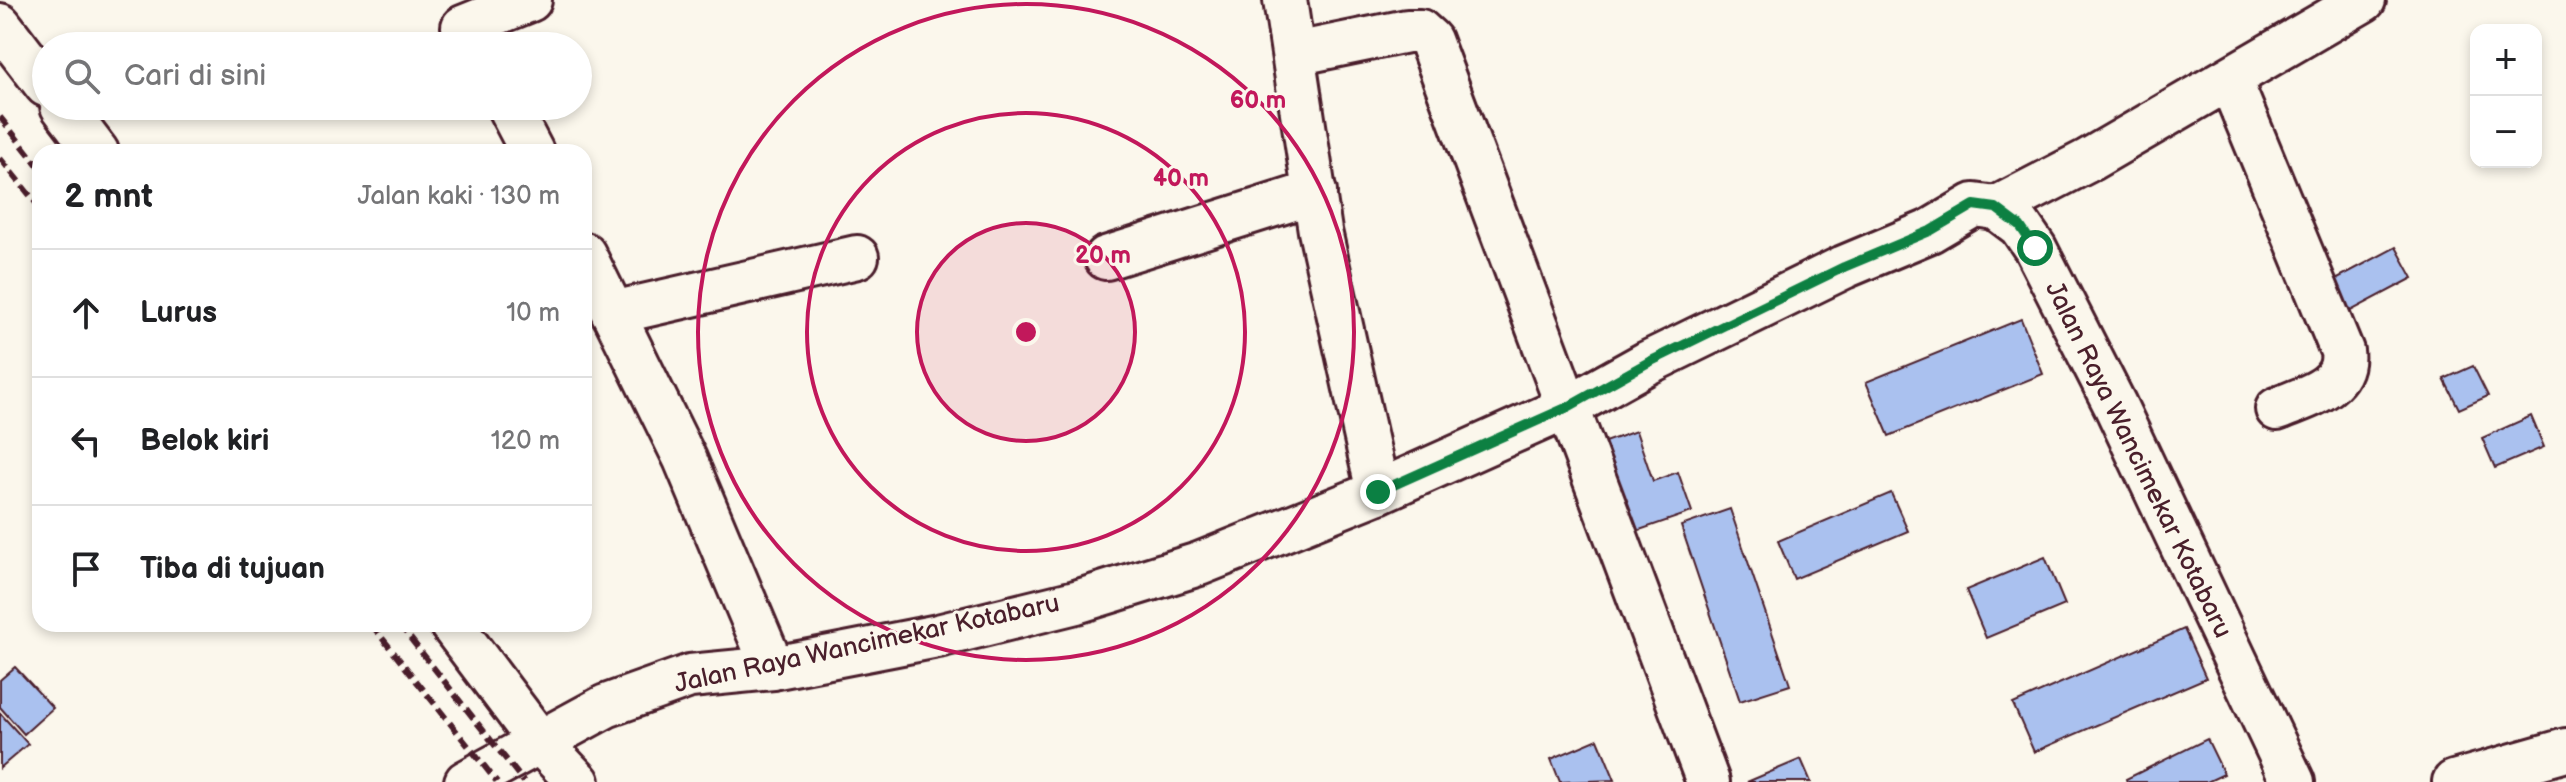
<!DOCTYPE html>
<html lang="id">
<meta charset="utf-8">
<style>
body{margin:0;font-family:"Balsamiq Sans",sans-serif;background:#f2f2f2;color:#202124}
.controls{position:absolute;right:24px;top:24px;display:grid;overflow:hidden;border-radius:16px;box-shadow:0 4px 12px #0003}
.controls button{width:72px;height:72px;display:grid;place-items:center;padding:0;border:0;border-bottom:2px solid #e0e0e0;background:#fff;color:#202124;font:40px sans-serif}
.stop{position:absolute;width:24px;height:24px;margin:-18px;border:6px solid #0b8043;border-radius:50%;background:#fff}
.stop.end{background:#0b8043;border-color:#fff;box-shadow:0 2px 8px #0008}
.list{margin:0;padding:0;list-style:none}
h2{display:flex;justify-content:space-between;align-items:center;height:104px;margin:0;padding:0 32px;font-size:34px}
h2 small{font-size:26px;font-weight:400;color:#757577}
.list li{display:grid;grid-template-columns:52px 1fr auto;gap:24px;align-items:center;box-sizing:border-box;height:128px;padding:0 32px;border-top:2px solid #e0e0e0}
.list b{display:block;font-size:30px;white-space:nowrap}
.list em{font-size:26px;font-style:normal;color:#757577}
.icon{flex:none;width:44px;height:44px;fill:none;stroke:currentColor;stroke-width:2;stroke-linecap:round;stroke-linejoin:round}
.map{position:relative;flex:none;width:2566px;height:782px;overflow:hidden}
.search{position:absolute;background:#fff;box-shadow:0 4px 12px #0003;left:32px;top:32px;width:560px;height:88px;display:flex;align-items:center;gap:20px;box-sizing:border-box;padding:0 28px;border-radius:44px;color:#757577;font-size:30px}
.panel{position:absolute;background:#fff;box-shadow:0 4px 12px #0003;left:32px;top:144px;width:560px;height:488px;border-radius:24px}
.map>svg:first-child{display:block}
.building{fill:#aac1ef;stroke:#4a1f2b;stroke-width:2}
.lines{fill:none;stroke-linecap:round;stroke-linejoin:round}
.minor-casing{stroke:#4a1f2b;stroke-width:48}
.minor{stroke:#fbf7ec;stroke-width:42}
.rail{stroke:#4a1f2b;stroke-width:6;stroke-dasharray:12 6;stroke-linecap:butt}
.route{stroke:#0b8043;stroke-width:10}
.ring{fill:none;stroke:#c2185b;stroke-width:4}
.labels{text-anchor:middle;dominant-baseline:central;stroke-width:6;stroke-linejoin:round;paint-order:stroke}
.street-label{font-size:26px;fill:#4a1f2b;stroke:#fbf7ec}
.centre{fill:#c2185b;stroke:#fbf7ec;stroke-width:4}
.ring-label{font-size:24px;text-anchor:middle;font-weight:bold;fill:#c2185b;stroke:#fbf7ec;stroke-width:6;stroke-linejoin:round;paint-order:stroke}
</style>
<div class="map">
<svg width="2566" height="782" viewBox="0 0 2566 782">
<rect width="100%" height="100%" fill="#fbf7ec"/>
<filter id="ink" filterUnits="userSpaceOnUse"><feTurbulence type="fractalNoise" baseFrequency=".0125" numOctaves="2"/><feDisplacementMap in="SourceGraphic" scale="16" xChannelSelector="R" yChannelSelector="G"/><feConvolveMatrix kernelMatrix="1 2 1 2 8 2 1 2 1" color-interpolation-filters="sRGB"/></filter>
<g filter="url(#ink)">
<!-- building -->
<g class="building">
<path d="M2396 247 2413 278 2347 313 2330 282Z"/>
<path d="M2021 319 2043 374 1889 436 1866 382Z"/>
<path d="M2473 366 2488 396 2459 409 2444 379Z"/>
<path d="M2531 416 2544 447 2495 468 2482 438Z"/>
<path d="M1636 431 1653 481 1678 472 1692 512 1625 535 1593 446Z"/>
<path d="M1891 493 1908 531 1794 579 1778 541Z"/>
<path d="M1730 509 1790 685 1740 701 1681 526Z"/>
<path d="M2045 557 2065 605 1986 638 1966 590Z"/>
<path d="M2184 629 2206 678 2034 752 2013 704Z"/>
<path d="M15 667 53 708 24 734 0 707V680Z"/>
<path d="M0 713 28 744 0 768Z"/>
<path d="M1598 739 1615 780 1560 782 1551 759Z"/>
<path d="M2207 739 2224 774 2207 782H2127L2126 779Z"/>
<path d="M1801 759 1811 782H1747Z"/>
</g>
<g class="lines">
<!-- minor casing -->
<g class="minor-casing">
<g id="minor">
<path d="M1285 0 1320 231 1378 492"/>
<path d="M0 25 46 85"/>
<path d="M463 27 530 0"/>
<path d="M1295 54 1407 31H1420L1430 40 1708 782"/>
<path d="M2230 80 2342 351C2347 388 2305 397 2277 409"/>
<path d="M62 106 97 152"/>
<path d="M508 106 532 152"/>
<path d="M1996 208 2089 160 2364 0"/>
<path d="M584 254 685 459 773 668"/>
<path d="M1106 258 1315 192"/>
<path d="M613 313 857 257"/>
<path d="M451 624 539 741 578 782"/>
<path d="M466 782 606 706 690 676 773 668 938 636 1076 602 1199 564 1378 492 1568 407 1647 363 1844 267 1930 231 1974 205 1996 208 2020 226 2035 248 2115 405 2293 782"/>
<path d="M2454 782 2566 750"/>
</g>
</g>
<!-- minor -->
<use href="#minor" class="minor"/>
<!-- rail -->
<g class="rail">
<path d="M0 117 40 168"/>
<path d="M0 158 40 208"/>
<path d="M371 624 497 782"/>
<path d="M399 624 524 782"/>
</g>
</g>
</g>
<g class="lines" filter="url(#ink)">
<!-- route -->
<path class="route" d="M1378 492 1568 407 1647 363 1844 267 1930 231 1974 205 1996 208 2020 226 2035 248"/>
</g>
<!-- distance rings -->
<circle cx="1026" cy="332" r="109" fill="#c2185b" fill-opacity=".12"/>
<g class="ring">
<circle cx="1026" cy="332" r="109"/>
<circle cx="1026" cy="332" r="219"/>
<circle cx="1026" cy="332" r="328"/>
</g>
<g class="labels">
<!-- street labels -->
<g class="street-label">
<text transform="translate(2138 460) rotate(64)">Jalan Raya Wancimekar Kotabaru</text>
<text transform="translate(867 644) rotate(-12)">Jalan Raya Wancimekar Kotabaru</text>
</g>
</g>
<circle cx="1026" cy="332" r="12" class="centre"/>
<g class="ring-label">
<text x="1258" y="108">60 m</text>
<text x="1181" y="186">40 m</text>
<text x="1103" y="263">20 m</text>
</g>
</svg>
<div class="controls">
<button>+</button>
<button>−</button>
</div>
<div class="stop" style="left:2035px;top:248px"></div>
<div class="stop end" style="left:1378px;top:492px"></div>
<div class="search"><svg class="icon" aria-label="search" viewBox="0 0 24 24"><circle cx="10" cy="10" r="6"/><path d="M15 15l6 6"/></svg>Cari di sini</div>
<section class="panel">
<h2>2 mnt<small>Jalan kaki · 130 m</small></h2>
<ul class="list">
<li><svg class="icon" aria-label="ahead" viewBox="0 0 24 24"><path d="M12 20V5M6 11l6-6 6 6"/></svg><div><b>Lurus</b></div><em>10 m</em></li>
<li><svg class="icon" aria-label="left" viewBox="0 0 24 24"><path d="M17 20v-9H6M10 6l-5 5 5 5"/></svg><div><b>Belok kiri</b></div><em>120 m</em></li>
<li><svg class="icon" aria-label="arrive" viewBox="0 0 24 24"><path d="M6 21V4h12l-3 4 3 4H6"/></svg><div><b>Tiba di tujuan</b></div></li>
</ul>
</section>
</div>
